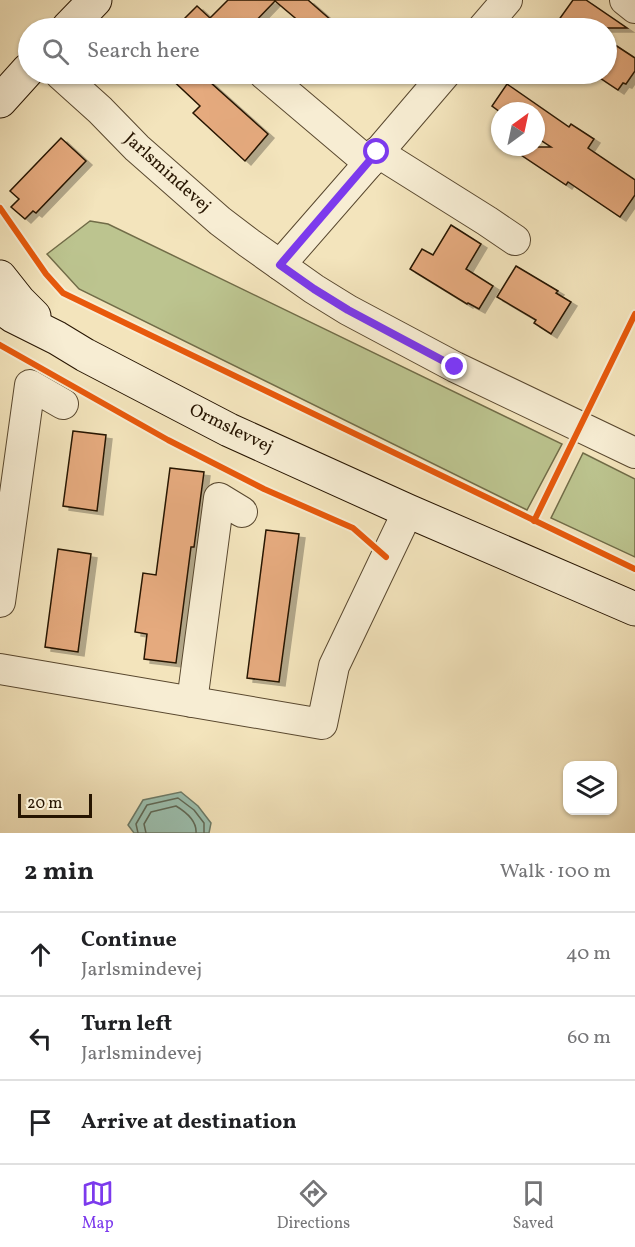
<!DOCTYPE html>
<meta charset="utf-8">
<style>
body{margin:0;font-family:Vollkorn,serif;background:#f6f6f6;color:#202124}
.controls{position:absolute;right:18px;bottom:18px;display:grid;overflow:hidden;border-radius:12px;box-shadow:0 2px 4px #0004}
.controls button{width:54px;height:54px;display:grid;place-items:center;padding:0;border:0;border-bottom:2px solid #e0e0e0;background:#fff;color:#202124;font:30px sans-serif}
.compass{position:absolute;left:491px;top:102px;width:54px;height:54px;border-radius:50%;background:#fff;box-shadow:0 2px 4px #0004;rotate:33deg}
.scale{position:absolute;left:18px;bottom:15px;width:74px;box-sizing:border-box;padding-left:6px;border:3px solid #261400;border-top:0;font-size:16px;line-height:21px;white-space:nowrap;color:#261400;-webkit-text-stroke:4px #f7edd3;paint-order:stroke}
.stop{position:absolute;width:18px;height:18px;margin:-14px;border:4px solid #7c3aed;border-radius:50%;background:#fff}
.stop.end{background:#7c3aed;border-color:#fff;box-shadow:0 2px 6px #0008}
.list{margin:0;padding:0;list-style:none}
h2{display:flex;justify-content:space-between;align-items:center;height:78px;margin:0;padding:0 24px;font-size:26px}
h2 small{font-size:20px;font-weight:400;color:#757577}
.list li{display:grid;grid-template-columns:39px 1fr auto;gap:18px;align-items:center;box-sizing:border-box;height:84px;padding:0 24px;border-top:2px solid #e0e0e0}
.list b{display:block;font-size:22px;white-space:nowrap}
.list p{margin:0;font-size:20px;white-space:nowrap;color:#757577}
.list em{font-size:20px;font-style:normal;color:#757577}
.icon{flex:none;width:33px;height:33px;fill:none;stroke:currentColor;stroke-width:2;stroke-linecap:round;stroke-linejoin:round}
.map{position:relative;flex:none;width:635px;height:833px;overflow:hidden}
.search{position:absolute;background:#fff;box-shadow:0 2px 4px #0004;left:18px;right:18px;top:18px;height:66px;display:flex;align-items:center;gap:15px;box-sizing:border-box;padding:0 21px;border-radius:33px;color:#757577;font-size:22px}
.sheet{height:330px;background:#fff}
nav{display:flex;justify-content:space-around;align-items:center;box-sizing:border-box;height:84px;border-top:2px solid #e0e0e0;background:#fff;font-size:16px;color:#757577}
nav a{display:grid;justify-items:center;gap:3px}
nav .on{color:#7c3aed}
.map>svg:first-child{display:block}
.green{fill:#bcc48f;stroke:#716c48;stroke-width:1.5}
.water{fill:#9cbfae;stroke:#6d7b68;stroke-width:1.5}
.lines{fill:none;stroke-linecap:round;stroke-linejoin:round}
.shore{stroke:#616a57;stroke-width:1.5}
.building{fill:#e5aa7e;stroke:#261400;stroke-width:1.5;filter:url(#shadow)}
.street-casing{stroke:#59482f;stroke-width:32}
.secondary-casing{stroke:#261400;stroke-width:35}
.street{stroke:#f7edd3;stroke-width:30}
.secondary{stroke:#f7edd3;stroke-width:33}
.cycleway-casing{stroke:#f7edd3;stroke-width:10}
.cycleway{stroke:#e8590c;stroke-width:6}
.route{stroke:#7c3aed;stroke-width:8}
.labels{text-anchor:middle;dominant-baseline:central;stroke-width:4.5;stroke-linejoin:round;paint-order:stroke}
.street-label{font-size:18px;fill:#261400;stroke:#f7edd3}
</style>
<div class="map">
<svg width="635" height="833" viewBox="0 0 635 833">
<defs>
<filter id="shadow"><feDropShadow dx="6" dy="4" stdDeviation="0" flood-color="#0004"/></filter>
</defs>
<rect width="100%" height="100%" fill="#f3e4bc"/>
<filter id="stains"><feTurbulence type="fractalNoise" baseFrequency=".00333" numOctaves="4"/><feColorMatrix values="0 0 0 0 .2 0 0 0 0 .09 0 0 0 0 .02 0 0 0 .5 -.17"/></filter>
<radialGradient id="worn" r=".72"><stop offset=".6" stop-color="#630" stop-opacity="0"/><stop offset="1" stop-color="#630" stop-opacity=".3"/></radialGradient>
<!-- green -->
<g class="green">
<path d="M90 221 108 224 562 444 527 510 79 289 47 254Z"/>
<path d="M583 453 635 479V557L551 518Z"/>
</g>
<!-- water -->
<path class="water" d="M181 792 198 806 211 823 209 833H134L128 825 143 800Z"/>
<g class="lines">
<!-- shore -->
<g class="shore">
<path d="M138 833 136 824 147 805 178 798 194 810 204 823V833"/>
<path d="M146 833 144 824 151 812 176 806C186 812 197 821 196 833"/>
</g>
</g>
<!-- building -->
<g class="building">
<path d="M228 0H308L340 28H307L275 1 249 28H175L197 6 210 18Z"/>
<path d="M573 0H586L627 28H553Z"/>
<path d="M606 39 635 58V71L626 84 623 83 618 90 600 78 603 74H606Z"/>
<path d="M166 74H201L268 134 245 161 193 113 200 106Z"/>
<path d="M507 84 569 127 571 124 594 139 588 148 635 180V195L620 217 568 182 566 185 509 147H551L536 137V111L500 112 492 106Z"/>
<path d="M61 138 86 161 36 213 33 211 25 219 11 207 19 199 10 191Z"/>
<path d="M451 225 481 244 466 269 493 286 479 309 468 303 467 304 410 269 422 249 433 255Z"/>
<path d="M516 266 558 291 556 293 571 302 551 334 534 323 536 320 497 297Z"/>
<path d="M73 431 106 435 97 511 63 506Z"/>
<path d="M170 468 204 472 194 547H191L176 663 144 659 147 634 135 632 143 573 156 575Z"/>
<path d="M266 530 299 534 279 682 247 678Z"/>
<path d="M58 549 91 554 78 652 45 647Z"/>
</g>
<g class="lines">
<!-- street casing -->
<g class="street-casing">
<g id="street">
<path d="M625 0 635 8"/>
<path d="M483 28 507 0"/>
<path d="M60 74 100 110 137 148 220 221 249 243 314 289 348 310 455 367 635 453"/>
<path d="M264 74 369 163"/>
<path d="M377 152 487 221 515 240"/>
<path d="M280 265 369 163 445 74"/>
<path d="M0 602 30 385 63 404"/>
<path d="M0 669 322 724 334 666 408 511"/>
<path d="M192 702 219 498 242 512"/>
</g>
</g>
<!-- secondary casing -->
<g class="secondary-casing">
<g id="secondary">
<path d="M68 28 95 0"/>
<path d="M0 101 28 70"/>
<path d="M0 277 19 301 34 316"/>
<path d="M0 307 13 316 57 338 85 355 229 430 408 511 635 609"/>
</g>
</g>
<!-- street -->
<use href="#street" class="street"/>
<!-- secondary -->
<use href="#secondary" class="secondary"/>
<!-- cycleway casing -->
<g class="cycleway-casing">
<g id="cycleway">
<path d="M0 208 46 274 63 293 635 569"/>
<path d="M0 345 168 440 264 489 353 528 386 557"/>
<path d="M534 521 635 314"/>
</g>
</g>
<!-- cycleway -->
<use href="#cycleway" class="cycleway"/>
</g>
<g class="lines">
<!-- route -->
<path class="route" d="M377 152 280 265 314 289 348 310 455 367"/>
</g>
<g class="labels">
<!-- street labels -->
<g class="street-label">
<text transform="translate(167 173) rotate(42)">Jarlsmindevej</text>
<text transform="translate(231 429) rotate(26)">Ormslevvej</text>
</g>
</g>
<rect width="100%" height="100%" filter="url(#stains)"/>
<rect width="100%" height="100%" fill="url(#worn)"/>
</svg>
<div class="controls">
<button><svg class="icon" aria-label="layers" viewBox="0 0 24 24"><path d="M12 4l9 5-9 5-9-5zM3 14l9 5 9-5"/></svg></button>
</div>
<svg class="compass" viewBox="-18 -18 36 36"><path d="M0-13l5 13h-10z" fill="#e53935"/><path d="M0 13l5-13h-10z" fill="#757577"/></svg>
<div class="scale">20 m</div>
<div class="stop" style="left:377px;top:152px"></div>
<div class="stop end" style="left:455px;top:367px"></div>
<div class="search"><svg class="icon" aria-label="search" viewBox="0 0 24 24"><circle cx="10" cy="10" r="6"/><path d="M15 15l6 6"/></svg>Search here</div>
</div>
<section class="sheet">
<h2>2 min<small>Walk · 100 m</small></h2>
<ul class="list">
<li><svg class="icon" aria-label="ahead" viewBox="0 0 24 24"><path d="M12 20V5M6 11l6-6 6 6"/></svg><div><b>Continue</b><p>Jarlsmindevej</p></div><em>40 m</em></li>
<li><svg class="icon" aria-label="left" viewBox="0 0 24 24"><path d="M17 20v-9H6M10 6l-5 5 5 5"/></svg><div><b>Turn left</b><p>Jarlsmindevej</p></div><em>60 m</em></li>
<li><svg class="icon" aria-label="arrive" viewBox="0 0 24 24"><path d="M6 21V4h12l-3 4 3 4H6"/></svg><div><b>Arrive at destination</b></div></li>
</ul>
</section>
<nav>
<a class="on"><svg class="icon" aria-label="map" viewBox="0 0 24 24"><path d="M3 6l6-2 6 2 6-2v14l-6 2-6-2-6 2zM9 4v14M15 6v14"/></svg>Map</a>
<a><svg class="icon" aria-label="directions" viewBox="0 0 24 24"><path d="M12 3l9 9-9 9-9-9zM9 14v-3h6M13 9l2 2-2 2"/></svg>Directions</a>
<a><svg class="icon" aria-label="saved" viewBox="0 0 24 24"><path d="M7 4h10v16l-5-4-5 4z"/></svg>Saved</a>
</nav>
